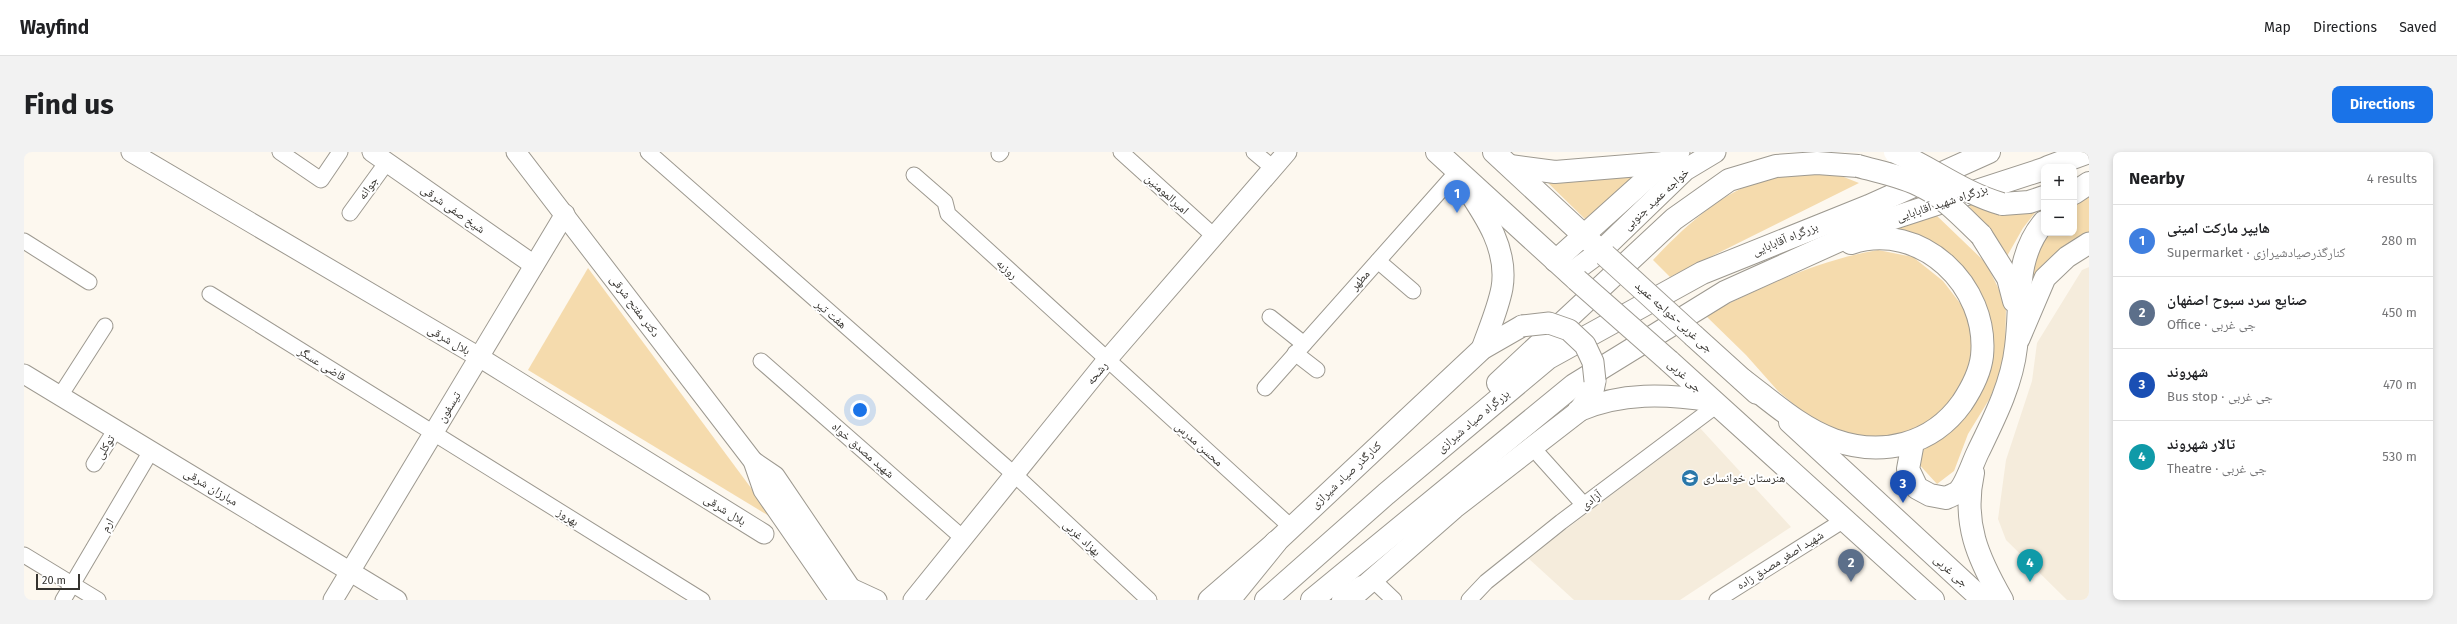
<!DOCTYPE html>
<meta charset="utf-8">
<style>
body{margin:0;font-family:"Fira Sans","Noto Naskh Arabic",sans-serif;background:#f2f2f2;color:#202124}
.controls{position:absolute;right:12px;top:12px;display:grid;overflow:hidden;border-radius:8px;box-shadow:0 2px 6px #0003}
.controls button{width:36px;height:36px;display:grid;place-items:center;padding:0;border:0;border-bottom:1px solid #e0e0e0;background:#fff;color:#202124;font:20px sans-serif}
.scale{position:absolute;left:12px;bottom:10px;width:44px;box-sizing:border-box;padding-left:4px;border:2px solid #35332f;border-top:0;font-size:11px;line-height:14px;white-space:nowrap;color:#35332f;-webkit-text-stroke:3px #fff;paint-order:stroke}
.you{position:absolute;left:836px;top:258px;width:14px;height:14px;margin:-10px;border:3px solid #fff;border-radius:50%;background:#1a73e8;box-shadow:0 0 0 6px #1a73e833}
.badge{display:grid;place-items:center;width:26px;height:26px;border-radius:50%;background:#1a73e8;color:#fff;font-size:13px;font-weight:700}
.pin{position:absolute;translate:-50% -33px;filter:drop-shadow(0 1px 2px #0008)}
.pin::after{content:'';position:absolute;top:21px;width:14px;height:12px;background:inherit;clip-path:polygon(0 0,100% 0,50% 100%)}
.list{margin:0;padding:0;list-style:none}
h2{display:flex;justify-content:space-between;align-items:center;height:52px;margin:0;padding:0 16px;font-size:17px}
h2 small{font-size:13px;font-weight:400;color:#757577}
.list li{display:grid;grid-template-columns:26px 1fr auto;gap:12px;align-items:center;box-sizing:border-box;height:72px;padding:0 16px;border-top:1px solid #e0e0e0}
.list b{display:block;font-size:15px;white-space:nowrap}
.list p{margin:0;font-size:13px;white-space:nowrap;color:#757577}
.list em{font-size:13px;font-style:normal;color:#757577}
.map{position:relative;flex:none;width:2065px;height:448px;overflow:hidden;border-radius:8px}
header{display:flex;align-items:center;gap:24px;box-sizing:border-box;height:56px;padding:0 20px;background:#fff;border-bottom:1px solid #e0e0e0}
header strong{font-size:19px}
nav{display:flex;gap:22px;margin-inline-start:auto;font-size:14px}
.intro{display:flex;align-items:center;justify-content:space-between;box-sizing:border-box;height:96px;padding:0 24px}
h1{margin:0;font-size:28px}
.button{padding:10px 18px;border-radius:8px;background:#1a73e8;color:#fff;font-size:14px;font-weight:700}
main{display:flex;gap:24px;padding:0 24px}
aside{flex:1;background:#fff;border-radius:8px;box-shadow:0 2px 6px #0003}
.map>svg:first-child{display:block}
.built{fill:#f5ecdc}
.green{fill:#f5dbad}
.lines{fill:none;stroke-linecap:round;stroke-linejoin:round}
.minor-casing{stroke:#9d9990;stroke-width:17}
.tertiary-casing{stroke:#9d9990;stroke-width:21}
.secondary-casing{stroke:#9d9990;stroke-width:23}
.primary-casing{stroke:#9d9990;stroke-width:24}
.trunk-casing{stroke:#9d9990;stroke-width:24}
.minor{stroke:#fff;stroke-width:15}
.tertiary{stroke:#fff;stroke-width:19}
.secondary{stroke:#fff;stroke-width:21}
.primary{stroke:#fff;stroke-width:22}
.trunk{stroke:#fff;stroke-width:22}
.secondary-bridge-casing{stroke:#9d9990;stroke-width:23;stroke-linecap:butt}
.primary-bridge-casing{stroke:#9d9990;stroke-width:24;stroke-linecap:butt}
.trunk-bridge-casing{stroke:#9d9990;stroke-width:24;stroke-linecap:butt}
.secondary-bridge{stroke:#fff;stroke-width:21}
.primary-bridge{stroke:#fff;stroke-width:22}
.trunk-bridge{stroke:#fff;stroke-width:22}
.labels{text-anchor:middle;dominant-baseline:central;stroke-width:4;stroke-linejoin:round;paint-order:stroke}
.street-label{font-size:12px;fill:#35332f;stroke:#fff}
.poi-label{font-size:12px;fill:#35332f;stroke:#fff;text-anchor:start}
</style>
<header>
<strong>Wayfind</strong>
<nav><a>Map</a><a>Directions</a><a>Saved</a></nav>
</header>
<div class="intro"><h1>Find us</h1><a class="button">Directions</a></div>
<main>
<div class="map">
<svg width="2065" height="448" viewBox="0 0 2065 448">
<rect width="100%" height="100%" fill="#fdf8ef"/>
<!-- built -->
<g class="built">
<path d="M2065 115V448H2043L1982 388 1974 367 1982 308 2008 229 2013 191 2058 118Z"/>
<path d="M1676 276 1767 375 1656 448H1550L1504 406Z"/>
</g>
<!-- green -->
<g class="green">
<path d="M1802 18 1835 31 1646 125 1629 108C1663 72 1703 35 1753 23 1768 19 1787 20 1802 18Z"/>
<path d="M1615 20 1563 69 1519 26Z"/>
<path d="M2065 34V80L2035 98 1999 136 2020 81H2050V45Z"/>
<path d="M1943 51 2018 52 1999 76 1982 106Z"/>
<path d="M1911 62 1962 111 1982 152 1981 208 1966 246 1944 282 1930 319 1913 332 1892 309 1895 293 1962 212 1961 150 1936 116 1863 78Z"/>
<path d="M1854 98 1889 105 1919 129 1939 155 1949 176 1951 219 1916 269 1878 287 1840 290 1792 271 1754 239 1722 203 1681 163C1739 135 1790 109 1854 98Z"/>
<path d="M564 116 750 367 504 218Z"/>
</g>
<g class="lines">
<!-- minor casing -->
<g class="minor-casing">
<g id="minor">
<path d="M256 0 297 28 316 0"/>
<path d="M624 0 991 323 1125 448"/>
<path d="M1097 0 1190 84"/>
<path d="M1230 0 1249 16"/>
<path d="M975 2 977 0"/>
<path d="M890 23 921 50 924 62 1267 375"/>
<path d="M326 61 363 10"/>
<path d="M0 89 65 130"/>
<path d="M1354 109 1389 139"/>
<path d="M186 142 678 448"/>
<path d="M1246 165 1280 192"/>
<path d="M1271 201 1293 218"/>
<path d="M737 209 940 387"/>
<path d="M1241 236 1432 21"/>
<path d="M36 244 81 174"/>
<path d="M1516 304 1560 353"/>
<path d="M70 312 92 277"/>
<path d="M0 403 74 448"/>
<path d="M1348 427 1370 448"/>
<path d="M39 448 127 299"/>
<path d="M1445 448 1462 430 1537 370 1693 253"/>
<path d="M1693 448 1820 368"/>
</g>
</g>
<!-- tertiary casing -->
<g class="tertiary-casing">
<g id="tertiary">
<path d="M107 0 455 205 740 382"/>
<path d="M348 0 510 113"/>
<path d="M492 0 729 309 739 338 815 448"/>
<path d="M0 222 373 448"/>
<path d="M729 309 751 324 835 448"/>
<path d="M827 436 853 448"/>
<path d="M309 448 541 62"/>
<path d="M889 448 1082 209 1263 0"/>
</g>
</g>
<!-- secondary casing -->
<g class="secondary-casing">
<g id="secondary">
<path d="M1435 25C1457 58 1485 94 1478 136 1474 157 1465 177 1458 197"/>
<path d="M1531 109 1640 11 1655 0"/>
<path d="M1546 122 1577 99 1661 18 1691 0"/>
<path d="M1995 187 2021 126 2043 105 2065 91"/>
<path d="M1554 259C1598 240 1642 242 1688 249"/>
<path d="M1185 448 1252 390 1458 197 1498 174"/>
<path d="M1325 448 1430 356 1554 260 1569 239 1571 229"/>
</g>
</g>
<!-- primary casing -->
<g class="primary-casing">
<g id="primary">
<path d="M1413 0 1553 128"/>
<path d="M1470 0 1581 103"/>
<path d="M1486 14 1531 20 1640 11"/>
<path d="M1670 184 1733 241"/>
<path d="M1645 209 1909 448"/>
<path d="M1766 270 1959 448"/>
</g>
</g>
<!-- trunk casing -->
<g class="trunk-casing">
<g id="trunk">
<path d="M2024 15 2065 0"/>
<path d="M2050 41 2065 31"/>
<path d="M1978 52 2005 50 2020 45"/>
<path d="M1957 83 1984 126 1990 149"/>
<path d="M1719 228C1747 249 1776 276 1810 288 1858 305 1908 293 1938 251 1948 236 1956 221 1958 204 1965 134 1897 68 1827 91"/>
<path d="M1474 231 1650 67 1705 28 1752 14 1793 11 1834 14"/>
<path d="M1889 290 1884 317 1893 336 1906 343 1922 346C1926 344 1932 342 1935 339 1942 332 1949 310 1954 300 1970 267 1988 232 1992 195 1998 151 1989 107 2020 70"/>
<path d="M1949 321C1938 371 1954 406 1978 448"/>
<path d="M1205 448 1252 390"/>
<path d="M1242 448 1362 342 1524 206 1678 121 1845 54 1965 0"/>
<path d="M1288 448 1550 233 1701 140 1854 71 2020 17"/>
<path d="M1319 448 1338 435"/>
</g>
</g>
<!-- minor -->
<use href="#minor" class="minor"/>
<!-- tertiary -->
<use href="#tertiary" class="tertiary"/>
<!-- secondary -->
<use href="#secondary" class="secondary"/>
<!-- primary -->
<use href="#primary" class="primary"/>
<!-- trunk -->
<use href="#trunk" class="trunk"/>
<!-- secondary-bridge casing -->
<g class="secondary-bridge-casing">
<path id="secondary-bridge" d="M1498 174 1525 171 1545 178 1561 193 1569 210 1571 229"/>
</g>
<!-- primary-bridge casing -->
<g class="primary-bridge-casing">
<g id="primary-bridge">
<path d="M1581 103 1670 184"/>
<path d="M1553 128 1645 209"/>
</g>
</g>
<!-- trunk-bridge casing -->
<g class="trunk-bridge-casing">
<g id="trunk-bridge">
<path d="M1871 0C1908 16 1939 41 1978 52"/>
<path d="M1834 14C1855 20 1879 24 1899 35 1921 46 1939 66 1957 83"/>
</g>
</g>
<!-- secondary-bridge -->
<use href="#secondary-bridge" class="secondary-bridge"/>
<!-- primary-bridge -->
<use href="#primary-bridge" class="primary-bridge"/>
<!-- trunk-bridge -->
<use href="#trunk-bridge" class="trunk-bridge"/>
</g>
<!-- icons -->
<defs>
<g id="school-disc" transform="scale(0.9)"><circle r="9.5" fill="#2977a9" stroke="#fff"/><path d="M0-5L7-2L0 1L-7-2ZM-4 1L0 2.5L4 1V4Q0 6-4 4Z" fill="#fff"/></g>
</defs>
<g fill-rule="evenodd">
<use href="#school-disc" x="1666" y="326"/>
</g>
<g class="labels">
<!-- street labels -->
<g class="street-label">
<text transform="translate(344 36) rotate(-54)">جوانه</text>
<text transform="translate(1143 42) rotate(42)">امیرالمومنین</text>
<text transform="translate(1632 47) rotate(-43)">خواجه عمید جنوبی</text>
<text transform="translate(1918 51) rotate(-18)">بزرگراه شهید آقابابایی</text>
<text transform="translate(429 57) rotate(35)">شیخ صفی شرقی</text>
<text transform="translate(1761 87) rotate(-22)">بزرگراه آقابابایی</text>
<text transform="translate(983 117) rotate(43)">روزبه</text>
<text transform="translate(1336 128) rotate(-48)">مطهر</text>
<text transform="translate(611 154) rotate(53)">دکتر مفتح شرقی</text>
<text transform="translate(807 162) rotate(41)">هفت تیر</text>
<text transform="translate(1650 165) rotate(42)">جی غربی-خواجه عمید</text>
<text transform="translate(425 188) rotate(30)">بلال شرقی</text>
<text transform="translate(298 212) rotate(32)">قاضی عسگر</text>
<text transform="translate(1073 221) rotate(-51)">رشحه</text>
<text transform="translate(1661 224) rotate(43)">جی غربی</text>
<text transform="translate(425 255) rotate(-59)">تیسفون</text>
<text transform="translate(1449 269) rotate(-40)">بزرگراه صیاد شیرازی</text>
<text transform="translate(1175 292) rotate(42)">محسن مدرس</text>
<text transform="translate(81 295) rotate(-58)">توکلی</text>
<text transform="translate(839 298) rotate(41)">شهید مصدق خواه</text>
<text transform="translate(1322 323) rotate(-43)">کنارگذر صیاد شیرازی</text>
<text transform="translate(187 335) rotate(31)">مبارزان شرقی</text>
<text transform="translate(1567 348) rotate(-37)">آزادی</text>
<text transform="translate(701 358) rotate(32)">بلال شرقی</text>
<text transform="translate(544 365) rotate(32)">بهروز</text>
<text transform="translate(83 373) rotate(-60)">ارم</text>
<text transform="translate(1058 386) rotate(43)">بهزاد غربی</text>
<text transform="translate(1756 408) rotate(-32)">شهید اصغر مصدق زاده</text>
<text transform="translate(1927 419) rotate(42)">جی غربی</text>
</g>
<!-- poi labels -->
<g class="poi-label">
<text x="1679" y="326">هنرستان خوانساری</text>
</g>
</g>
</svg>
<div class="controls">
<button>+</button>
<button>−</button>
</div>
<div class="scale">20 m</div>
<div class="you"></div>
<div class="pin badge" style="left:1433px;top:61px;background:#3f7fe0">1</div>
<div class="pin badge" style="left:1827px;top:430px;background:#5c6f8a">2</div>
<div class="pin badge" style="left:1879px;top:351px;background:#1a4fb4">3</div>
<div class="pin badge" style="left:2006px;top:430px;background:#0f9aa8">4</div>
</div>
<aside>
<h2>Nearby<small>4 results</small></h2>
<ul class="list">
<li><span class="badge" style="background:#3f7fe0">1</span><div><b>هایپر مارکت امینی</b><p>Supermarket · کنارگذرصیادشیرازی</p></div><em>280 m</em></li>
<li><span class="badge" style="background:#5c6f8a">2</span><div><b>صنایع سرد سبوح اصفهان</b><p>Office · جی غربی</p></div><em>450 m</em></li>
<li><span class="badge" style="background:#1a4fb4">3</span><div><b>شهروند</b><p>Bus stop · جی غربی</p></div><em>470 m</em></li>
<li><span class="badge" style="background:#0f9aa8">4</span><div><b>تالار شهروند</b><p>Theatre · جی غربی</p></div><em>530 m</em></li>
</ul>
</aside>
</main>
